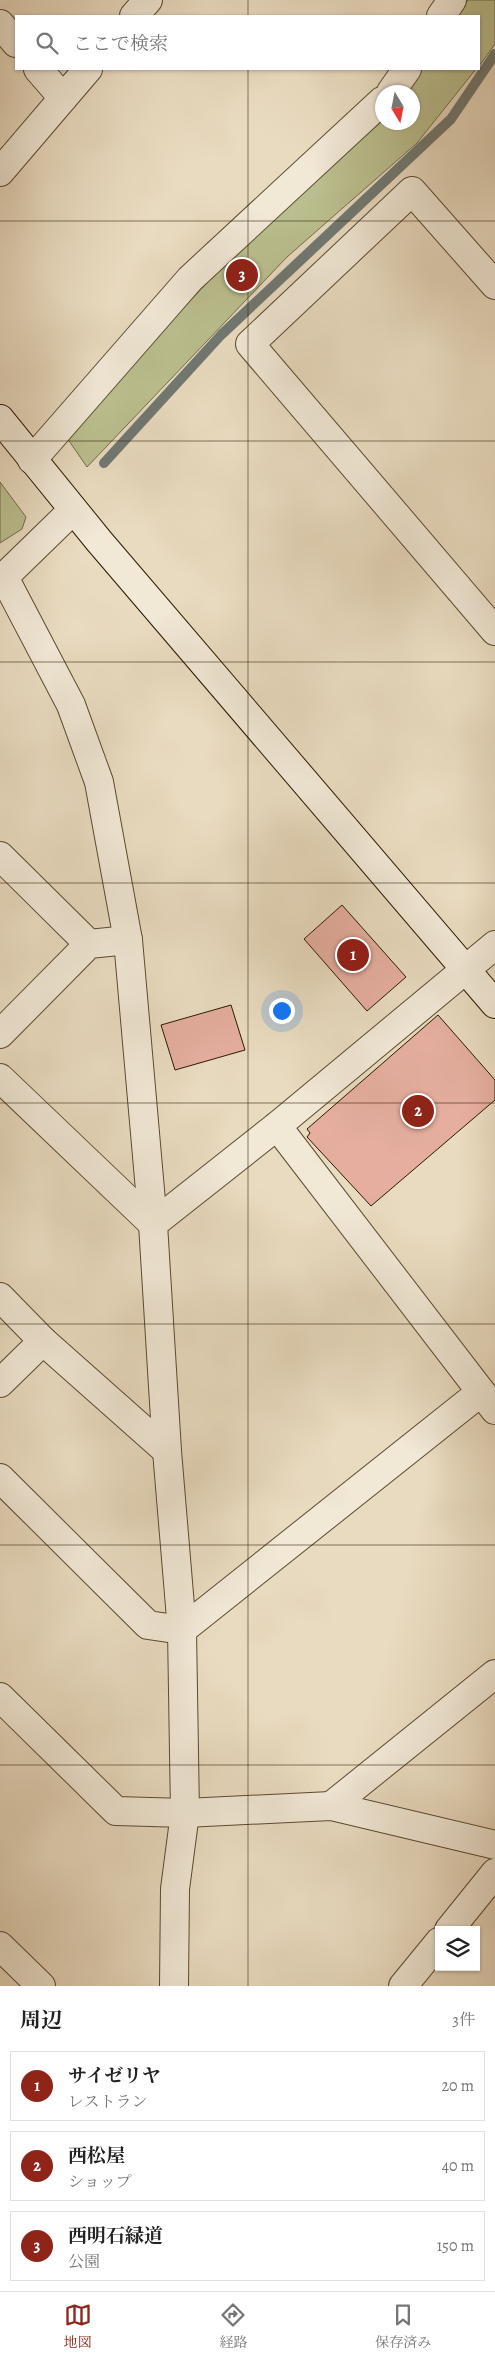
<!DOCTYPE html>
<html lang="ja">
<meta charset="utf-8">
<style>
body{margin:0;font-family:Alegreya,"Noto Serif JP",serif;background:#f2f2f2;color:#222}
.controls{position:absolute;right:15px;bottom:15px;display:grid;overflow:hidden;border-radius:0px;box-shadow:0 1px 4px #0004}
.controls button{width:45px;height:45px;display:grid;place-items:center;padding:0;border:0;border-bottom:1px solid #e0e0e0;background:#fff;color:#222;font:25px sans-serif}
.compass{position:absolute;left:375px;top:85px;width:45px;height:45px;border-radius:50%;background:#fff;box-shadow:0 1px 4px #0004;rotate:170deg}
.you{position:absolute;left:281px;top:1010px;width:18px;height:18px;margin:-12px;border:4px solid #fff;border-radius:50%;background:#1a73e8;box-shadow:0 0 0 8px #1a73e833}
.badge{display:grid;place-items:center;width:32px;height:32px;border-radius:50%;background:#8f2418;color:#fff;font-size:16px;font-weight:700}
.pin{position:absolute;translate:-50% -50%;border:2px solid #fff;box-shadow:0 1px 5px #0006}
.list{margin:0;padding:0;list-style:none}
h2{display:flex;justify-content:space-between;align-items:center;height:65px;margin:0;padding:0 20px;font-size:21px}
h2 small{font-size:16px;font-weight:400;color:#767676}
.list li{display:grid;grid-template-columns:32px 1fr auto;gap:15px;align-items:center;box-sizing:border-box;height:70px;margin:0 10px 10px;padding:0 10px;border:1px solid #e0e0e0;border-radius:0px}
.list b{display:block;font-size:19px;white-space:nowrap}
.list p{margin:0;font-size:16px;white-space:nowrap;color:#767676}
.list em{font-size:16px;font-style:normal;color:#767676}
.icon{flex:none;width:28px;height:28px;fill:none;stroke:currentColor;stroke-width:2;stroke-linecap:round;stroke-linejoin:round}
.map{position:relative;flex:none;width:495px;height:1986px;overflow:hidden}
.search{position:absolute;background:#fff;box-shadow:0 1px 4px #0004;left:15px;right:15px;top:15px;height:55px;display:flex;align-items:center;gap:12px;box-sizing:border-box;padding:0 18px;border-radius:0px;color:#767676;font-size:19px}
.sheet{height:305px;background:#fff}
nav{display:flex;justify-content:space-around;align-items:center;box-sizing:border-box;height:70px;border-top:1px solid #e0e0e0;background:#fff;font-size:14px;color:#767676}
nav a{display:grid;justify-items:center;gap:2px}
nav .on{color:#8f2418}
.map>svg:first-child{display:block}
.park{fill:#bbbf8f;stroke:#726c48}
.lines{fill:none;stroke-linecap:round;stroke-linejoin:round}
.stream{stroke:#707872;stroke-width:10}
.building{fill:#e5ae9f;stroke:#2a1901}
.street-casing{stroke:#5a4a31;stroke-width:30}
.secondary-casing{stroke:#2a1901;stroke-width:30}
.street{stroke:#f1e8d6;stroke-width:28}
.secondary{stroke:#f1e8d6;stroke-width:28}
.grid{fill:none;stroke:#2a1901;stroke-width:1;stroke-opacity:0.55}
</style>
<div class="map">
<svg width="495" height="1986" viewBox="0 0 495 1986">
<rect width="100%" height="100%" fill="#e9dbc0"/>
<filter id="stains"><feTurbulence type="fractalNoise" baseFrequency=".004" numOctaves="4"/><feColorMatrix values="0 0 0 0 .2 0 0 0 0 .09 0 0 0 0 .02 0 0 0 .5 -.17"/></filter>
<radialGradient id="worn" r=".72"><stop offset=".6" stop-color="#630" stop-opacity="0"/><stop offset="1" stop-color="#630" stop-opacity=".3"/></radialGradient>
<!-- park -->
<g class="park">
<path d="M468 0H495V44L479 66V16H457Z"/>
<path d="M422 69H476L417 143 287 257 87 467 65 435 247 240 382 121 412 122V92H406Z"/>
<path d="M0 482 26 517 22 529 0 543Z"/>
</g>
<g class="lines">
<!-- stream -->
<path class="stream" d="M104 463 221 335 451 119 495 54"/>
</g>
<!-- building -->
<g class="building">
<path d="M342 905 406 977 367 1011 304 939Z"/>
<path d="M231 1005 245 1050 175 1070 161 1025Z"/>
<path d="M438 1015 495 1080V1100L371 1206 307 1137 310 1133 307 1129Z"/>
</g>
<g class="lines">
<!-- street casing -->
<g class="street-casing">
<g id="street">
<path d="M134 16 148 0"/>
<path d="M441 16 452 0"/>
<path d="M0 24 16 43"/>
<path d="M38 69 63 98"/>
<path d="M391 92 407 69"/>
<path d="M0 172 88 69"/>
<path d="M495 285 412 191 250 344 495 631"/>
<path d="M32 460 190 279 382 101"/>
<path d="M5 579 71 705 99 782 128 940 153 1224 167 1451 182 1630 185 1813 175 1889 174 1986"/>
<path d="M0 581 73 510"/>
<path d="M0 856 89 944"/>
<path d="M0 1034 89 944 128 940"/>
<path d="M0 1078 153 1224 277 1126 495 945"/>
<path d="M277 1126 495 1410"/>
<path d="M0 1297 43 1341 0 1383"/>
<path d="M43 1341 167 1451"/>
<path d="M0 1478 148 1625 182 1630 481 1392"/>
<path d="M0 1697 116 1811 185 1813 331 1806 495 1845"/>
<path d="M331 1806 495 1674"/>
<path d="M449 1930 495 1873"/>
<path d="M0 1946 41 1986"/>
<path d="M403 1986 439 1942"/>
</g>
</g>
<!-- secondary casing -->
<g class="secondary-casing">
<path id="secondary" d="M0 419 99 541 495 1004"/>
</g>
<!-- street -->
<use href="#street" class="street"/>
<!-- secondary -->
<use href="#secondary" class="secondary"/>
</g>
<!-- grid -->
<path class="grid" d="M248 0V16M248 69V1986M0 221H495M0 441H495M0 662H495M0 883H495M0 1103H495M0 1324H495M0 1545H495M0 1765H495"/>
<rect width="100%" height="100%" filter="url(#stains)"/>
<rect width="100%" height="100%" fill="url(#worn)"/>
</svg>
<div class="controls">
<button><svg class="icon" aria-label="layers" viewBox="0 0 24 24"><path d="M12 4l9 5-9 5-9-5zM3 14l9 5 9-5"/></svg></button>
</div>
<svg class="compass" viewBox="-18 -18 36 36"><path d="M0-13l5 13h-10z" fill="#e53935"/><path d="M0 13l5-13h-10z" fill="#767676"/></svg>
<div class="you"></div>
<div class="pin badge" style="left:353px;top:955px">1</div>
<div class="pin badge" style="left:418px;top:1111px">2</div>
<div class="pin badge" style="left:242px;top:275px">3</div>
<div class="search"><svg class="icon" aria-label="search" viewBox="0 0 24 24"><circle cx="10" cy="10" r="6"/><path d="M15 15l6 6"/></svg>ここで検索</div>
</div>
<section class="sheet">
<h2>周辺<small>3件</small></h2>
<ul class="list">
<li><span class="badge">1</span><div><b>サイゼリヤ</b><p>レストラン</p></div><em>20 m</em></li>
<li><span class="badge">2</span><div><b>西松屋</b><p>ショップ</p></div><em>40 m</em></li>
<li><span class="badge">3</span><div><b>西明石緑道</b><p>公園</p></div><em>150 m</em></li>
</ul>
</section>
<nav>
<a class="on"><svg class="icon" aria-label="map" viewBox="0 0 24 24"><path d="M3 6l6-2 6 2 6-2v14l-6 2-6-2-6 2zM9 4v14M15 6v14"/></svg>地図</a>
<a><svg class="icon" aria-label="directions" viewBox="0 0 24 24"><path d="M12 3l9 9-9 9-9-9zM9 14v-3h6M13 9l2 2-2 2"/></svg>経路</a>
<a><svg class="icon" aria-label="saved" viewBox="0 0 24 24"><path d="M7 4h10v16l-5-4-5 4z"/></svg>保存済み</a>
</nav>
